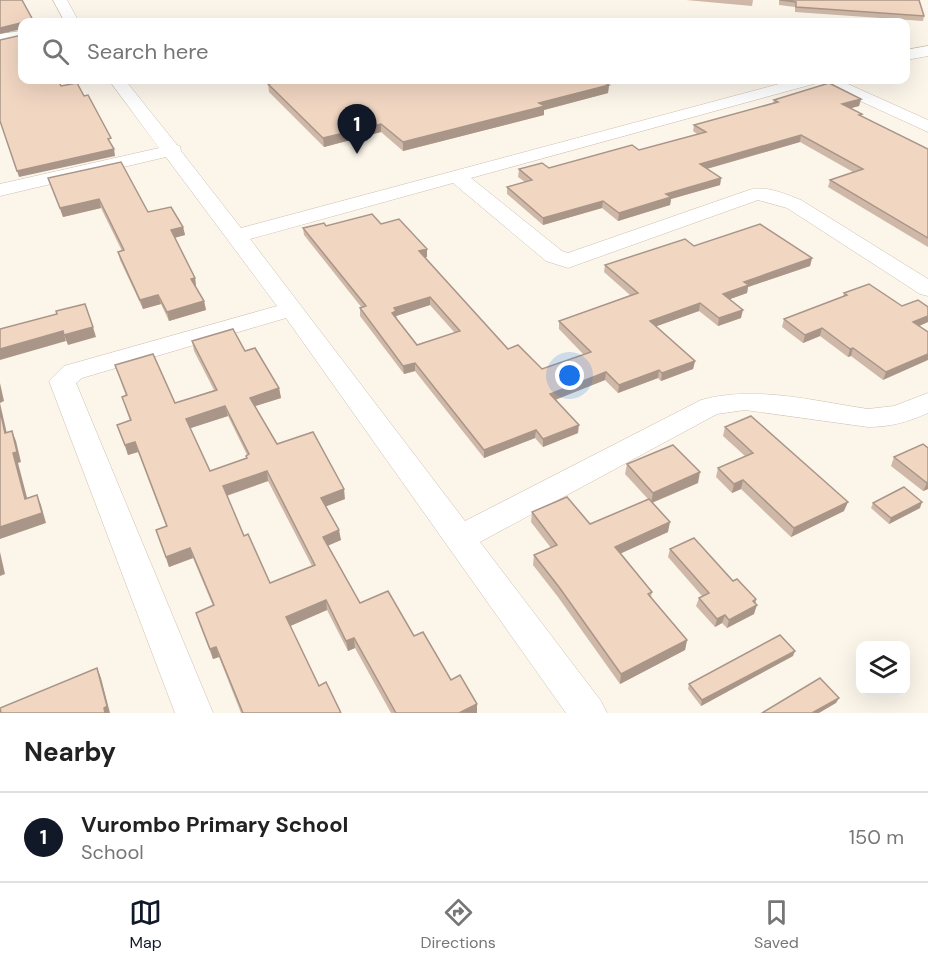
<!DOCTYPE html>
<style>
body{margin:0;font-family:"DM Sans",sans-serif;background:#f6f6f6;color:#222}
.controls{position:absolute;right:18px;bottom:18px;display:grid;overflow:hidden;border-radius:12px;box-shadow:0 6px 24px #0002}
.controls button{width:54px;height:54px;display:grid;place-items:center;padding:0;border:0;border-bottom:2px solid #e0e0e0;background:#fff;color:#222;font:30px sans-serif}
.you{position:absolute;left:570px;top:376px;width:21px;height:21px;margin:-15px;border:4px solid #fff;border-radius:50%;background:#1a73e8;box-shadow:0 0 0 9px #1a73e833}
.badge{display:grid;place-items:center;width:39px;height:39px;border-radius:50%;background:#111827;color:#fff;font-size:20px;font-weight:700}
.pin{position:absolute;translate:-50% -50px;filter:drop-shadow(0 2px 3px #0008)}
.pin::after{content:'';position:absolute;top:32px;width:21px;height:18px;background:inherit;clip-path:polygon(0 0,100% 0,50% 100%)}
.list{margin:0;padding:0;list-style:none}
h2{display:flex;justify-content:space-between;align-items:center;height:78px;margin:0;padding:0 24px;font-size:26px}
h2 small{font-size:20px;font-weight:400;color:#767676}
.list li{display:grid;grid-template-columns:39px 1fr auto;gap:18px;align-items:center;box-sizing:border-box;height:90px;padding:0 24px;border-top:2px solid #e0e0e0}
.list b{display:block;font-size:22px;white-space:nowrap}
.list p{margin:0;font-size:20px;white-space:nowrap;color:#767676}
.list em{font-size:20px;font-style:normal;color:#767676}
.icon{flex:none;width:33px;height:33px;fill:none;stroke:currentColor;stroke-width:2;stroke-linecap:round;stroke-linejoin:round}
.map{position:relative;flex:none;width:928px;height:713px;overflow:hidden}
.search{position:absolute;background:#fff;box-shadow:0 6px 24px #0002;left:18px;right:18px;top:18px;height:66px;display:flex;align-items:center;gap:15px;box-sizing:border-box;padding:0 21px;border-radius:12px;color:#767676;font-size:22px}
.sheet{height:168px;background:#fff}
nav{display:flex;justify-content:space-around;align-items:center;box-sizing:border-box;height:84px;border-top:2px solid #e0e0e0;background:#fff;font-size:16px;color:#767676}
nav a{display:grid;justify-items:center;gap:3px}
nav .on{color:#111827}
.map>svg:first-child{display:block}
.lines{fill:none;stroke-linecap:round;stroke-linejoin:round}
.minor-casing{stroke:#cebeaf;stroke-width:1}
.minor{fill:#fff;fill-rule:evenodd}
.wall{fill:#cfb8a7;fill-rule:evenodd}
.shaded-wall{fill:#a99688}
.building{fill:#f1d6c2;stroke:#a99688;stroke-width:1.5;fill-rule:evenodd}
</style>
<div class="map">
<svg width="928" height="713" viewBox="0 0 928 713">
<rect width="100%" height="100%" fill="#fcf5ea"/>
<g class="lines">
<!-- minor casing -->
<g class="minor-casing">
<g id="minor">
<path d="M53 0H67L79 22H65Z"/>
<path d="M22 31V39L0 44V34Z"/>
<path d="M928 46V56L906 60V50Z"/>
<path d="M109 80H125L177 145 180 146 181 151 241 228 794 80H839L928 120V132L821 83 819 80 817 83 471 178 562 251 568 253 749 190C766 185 785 194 801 200L928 279V296L920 294 787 208 758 200 568 268 546 261 453 183 250 239 465 521 701 400C755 385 814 401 868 409L894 406 928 393V413C908 422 890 427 868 427L745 410 717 414 480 542 601 701 607 713H566L286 318 82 378 76 383 213 713H175L49 381 64 366 277 306 166 157 0 196V184L159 148Z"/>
</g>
</g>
<!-- minor -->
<use href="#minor" class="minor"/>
</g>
<!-- wall -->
<g class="wall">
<path d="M686 0H753L752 6Z"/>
<path d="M779 0H919L924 16 923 21 795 12V7L779 5Z"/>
<path d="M268 84 609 85 608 93 544 110V115L403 151 381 132 324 147 269 92Z"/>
<path d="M861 99 859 106 850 108 862 114 861 116 928 149V247L828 187 830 180 853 172 800 142 707 169 721 178 720 185 671 199 670 205 618 221 602 208 543 225 507 194V187L525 182 518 177 519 169 549 168 639 150 697 134 693 131 694 125 773 103 774 100Z"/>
<path d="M48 178 148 212 183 227 185 235 175 238 195 278 196 286V287L204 301 206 310 169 321 161 304 143 309 120 260 118 252 122 251 101 208 63 217Z"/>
<path d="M381 224 427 249V257H425L508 349 542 369 584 355 559 329V321L630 295 604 272 605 265 694 246 812 258 810 266 748 287 747 293 730 299 741 318 718 326 699 311 656 326 695 361 693 369 661 381 658 378 618 393 605 380 556 399 578 433 543 447 535 438 484 458 415 371 404 374 360 316V308H362L304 235 303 228 326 226ZM430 305 455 333 417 345 397 319 396 316Z"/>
<path d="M844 293 902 306 928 307V322L919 326 883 380 851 356 848 357 820 336 803 343 782 327 784 319 843 297Z"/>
<path d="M192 341 245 351 279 388 281 398 255 406 277 444 345 499 326 506 341 540 328 545 360 603 414 636 451 680 477 704V713H391L355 648 348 651 327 610 290 626 319 686 341 713H241L219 657 213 659 199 623 196 613 213 606 193 558 169 567 156 530 166 526 138 452 128 455 117 425 130 421 122 397 126 396 115 365 175 403 214 390 194 351ZM228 416 247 455 246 456V458L210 471 190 428ZM268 481 312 566 270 583 244 536 227 496Z"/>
<path d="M725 427 844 511 791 537 741 489 732 493 716 477 718 468 745 456 723 436Z"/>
<path d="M928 448V489L923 491 891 466 894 457Z"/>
<path d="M627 464 698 483 652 503 668 532 621 553 652 592 651 597 687 640 685 650 620 684 558 597 533 565 534 555 551 548 531 522 532 512 590 524 648 499 625 474Z"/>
<path d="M873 503 920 508 889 524 871 508Z"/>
<path d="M670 549 733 581 756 599 754 614 727 628 722 623 715 627 696 606 699 598 702 596 668 557Z"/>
<path d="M793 656 701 706 688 689 689 684Z"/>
</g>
<!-- shaded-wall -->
<g class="shaded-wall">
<path d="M20 23 22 29 0 34V28Z"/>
<path d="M609 85 608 93 544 110V115L403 151V142L539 103Z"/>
<path d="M861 99 859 106 841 111 842 104Z"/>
<path d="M381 124V132L324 147 323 138Z"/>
<path d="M801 135 800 142 699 171 700 164Z"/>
<path d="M114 149 115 156 19 177 17 171Z"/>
<path d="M721 178 720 185 671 199 670 205 618 221 619 213 666 194Z"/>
<path d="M99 199 101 208 63 217 60 208Z"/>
<path d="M603 201 602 208 543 225V218Z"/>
<path d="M183 227 185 235 173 238 171 230Z"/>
<path d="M427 249V257L420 259 419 251Z"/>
<path d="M812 258 810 266 748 287 747 293 722 302 723 294 744 282Z"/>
<path d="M195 278 196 286 193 287 191 279Z"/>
<path d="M158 295 161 304 143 309 140 300Z"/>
<path d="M430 297V305L396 316 397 319 392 313 394 308Z"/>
<path d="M204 301 206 310 169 321 167 312Z"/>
<path d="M700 303 699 311 649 329 650 321Z"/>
<path d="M743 310 741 318 718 326 719 318Z"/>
<path d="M928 316V322L910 330 913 322Z"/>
<path d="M93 327 96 337 68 345 64 335Z"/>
<path d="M822 328 820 336 803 343 805 335Z"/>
<path d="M63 331 66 341 0 360V349Z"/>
<path d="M853 348 851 356 848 357 850 349Z"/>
<path d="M928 354V360L883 380 886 372Z"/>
<path d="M695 361 693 369 661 381 662 373Z"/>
<path d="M415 363V371L404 374 403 366Z"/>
<path d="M659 370 658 378 618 393 619 385Z"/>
<path d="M606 372 605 380 550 402V394Z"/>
<path d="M0 383 4 401 0 403 9 443 5 433 0 410Z"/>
<path d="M279 388 281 398 252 407 250 398Z"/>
<path d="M225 406 228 416 188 429 186 419Z"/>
<path d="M579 425 578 433 543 447V439Z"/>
<path d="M536 430 535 438 484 458V450Z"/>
<path d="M12 431 16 441 21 462 18 463 30 509 25 499 13 453Z"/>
<path d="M135 442 138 452 128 455 125 445Z"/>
<path d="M267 471 268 481 225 496 223 486Z"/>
<path d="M700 472 698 483 651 503 653 493Z"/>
<path d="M743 480 741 489 732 493 734 484Z"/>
<path d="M928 482V489L923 491 927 483Z"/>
<path d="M344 489 345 499 322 508 321 498Z"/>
<path d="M37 495 41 505 46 523 0 539V527Z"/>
<path d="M848 502 844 511 791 537 794 528Z"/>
<path d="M922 502 920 508 889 524 891 518Z"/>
<path d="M670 522 668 532 613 557 615 547Z"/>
<path d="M339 530 341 540 325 547 323 537Z"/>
<path d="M190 548 193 558 169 567 166 557Z"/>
<path d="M0 552 5 574 0 576Z"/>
<path d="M756 599 754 607 757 605 754 614 727 628 729 620Z"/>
<path d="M326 600 327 610 288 627 286 617Z"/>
<path d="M725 615 722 623 715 627 717 619Z"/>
<path d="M354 638 355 648 348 651 346 641Z"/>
<path d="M687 640 685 650 620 684 621 674Z"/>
<path d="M216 647 219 657 213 659 210 649Z"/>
<path d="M795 651 793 656 701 706 702 700Z"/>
<path d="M97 668 101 678 110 713H105Z"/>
<path d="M839 698 836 703 819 713H812Z"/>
<path d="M477 704V713H459Z"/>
</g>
<!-- building -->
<g class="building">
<path d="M0 0H22L34 22H22V26L20 23 0 28Z"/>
<path d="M780 0H919L924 16 796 7V2Z"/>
<path d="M22 29V80H58L61 86 77 83 84 96 88 95 111 138 108 139 114 149 17 171 0 121V40L22 35Z"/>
<path d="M288 80H600L609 85 539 103 545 106 403 142 381 124 323 138 268 84Z"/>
<path d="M829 83 861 99 842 104 862 114 859 115 928 149V238L830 180 863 169 801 135 700 164 721 178 666 194 671 197 619 213 603 201 543 218 507 187 532 180 519 169 542 163 549 168 632 145 639 150 706 132 694 125 778 102 774 100Z"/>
<path d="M121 162 148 212 171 207 183 227 171 230 195 278 191 279 204 301 167 312 158 295 140 300 118 252 124 250 99 199 60 208 48 178Z"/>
<path d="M372 214 381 224 399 219 427 249 419 251 508 349 518 345 542 369 591 352 559 321 638 293 605 265 685 239 694 246 760 224 812 258 744 282 749 285 723 294 743 310 719 318 700 303 650 321 695 361 662 373 659 370 619 385 606 372 550 394 579 425 543 439 536 430 484 450 415 363 403 366 360 308 366 306 303 228 324 223 326 226ZM430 297 460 331 417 345 392 313 396 311 394 308Z"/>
<path d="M869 284 902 306 918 300 928 307V316L913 322 928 332V354L886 372 853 348 850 349 822 328 805 335 784 319 847 295 844 293Z"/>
<path d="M85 304 93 327 64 335 63 331 0 349V329L57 314 56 311Z"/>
<path d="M233 329 245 351 255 348 279 388 250 398 277 444 313 432 344 489 321 498 339 530 323 537 360 603 388 591 414 636 423 632 451 680 460 675 477 704 459 713H396L354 638 346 641 326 600 286 617 319 686 326 682 341 713H243L216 647 210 649 196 613 214 605 190 548 166 557 156 530 167 526 135 442 125 445 117 425 131 420 122 397 127 395 115 365 153 354 175 403 217 390 192 341ZM225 406 249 454 246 456 247 458 210 471 186 419ZM267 471 315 565 270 583 248 534 244 536 223 486Z"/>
<path d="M0 410 5 433 12 431 17 452 13 453 25 499 37 495 42 513 0 527Z"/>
<path d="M751 416 848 502 794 528 743 480 734 484 718 468 753 453 725 427Z"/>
<path d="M923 444 928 448V482L927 483 894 457Z"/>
<path d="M673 445 700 472 653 493 627 464Z"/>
<path d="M904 487 922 502 891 518 873 503Z"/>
<path d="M567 497 590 524 649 499 670 522 615 547 652 592 648 594 687 640 621 674 559 587 534 555 557 545 532 512Z"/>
<path d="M694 538 733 581 737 579 756 599 753 601 757 605 729 620 725 615 717 619 699 598 709 593 670 549Z"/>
<path d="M780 635 795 651 702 700 689 684Z"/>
<path d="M97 668 107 706 104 708 105 713H1L0 708Z"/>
<path d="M820 678 839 698 812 713H762Z"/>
</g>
</svg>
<div class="controls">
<button><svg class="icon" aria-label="layers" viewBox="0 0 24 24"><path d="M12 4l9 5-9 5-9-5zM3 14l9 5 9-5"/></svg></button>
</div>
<div class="you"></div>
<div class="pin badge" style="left:357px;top:154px">1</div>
<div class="search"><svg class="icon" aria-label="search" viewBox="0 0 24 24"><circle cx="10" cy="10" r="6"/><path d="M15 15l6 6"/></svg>Search here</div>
</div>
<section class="sheet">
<h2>Nearby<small></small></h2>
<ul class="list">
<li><span class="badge">1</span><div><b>Vurombo Primary School</b><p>School</p></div><em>150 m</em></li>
</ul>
</section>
<nav>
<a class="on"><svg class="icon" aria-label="map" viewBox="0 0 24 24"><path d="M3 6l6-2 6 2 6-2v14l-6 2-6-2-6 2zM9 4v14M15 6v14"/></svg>Map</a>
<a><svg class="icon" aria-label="directions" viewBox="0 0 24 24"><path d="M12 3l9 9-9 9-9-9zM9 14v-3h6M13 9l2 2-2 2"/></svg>Directions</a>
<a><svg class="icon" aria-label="saved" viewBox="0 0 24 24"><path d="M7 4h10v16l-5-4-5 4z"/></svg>Saved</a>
</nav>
